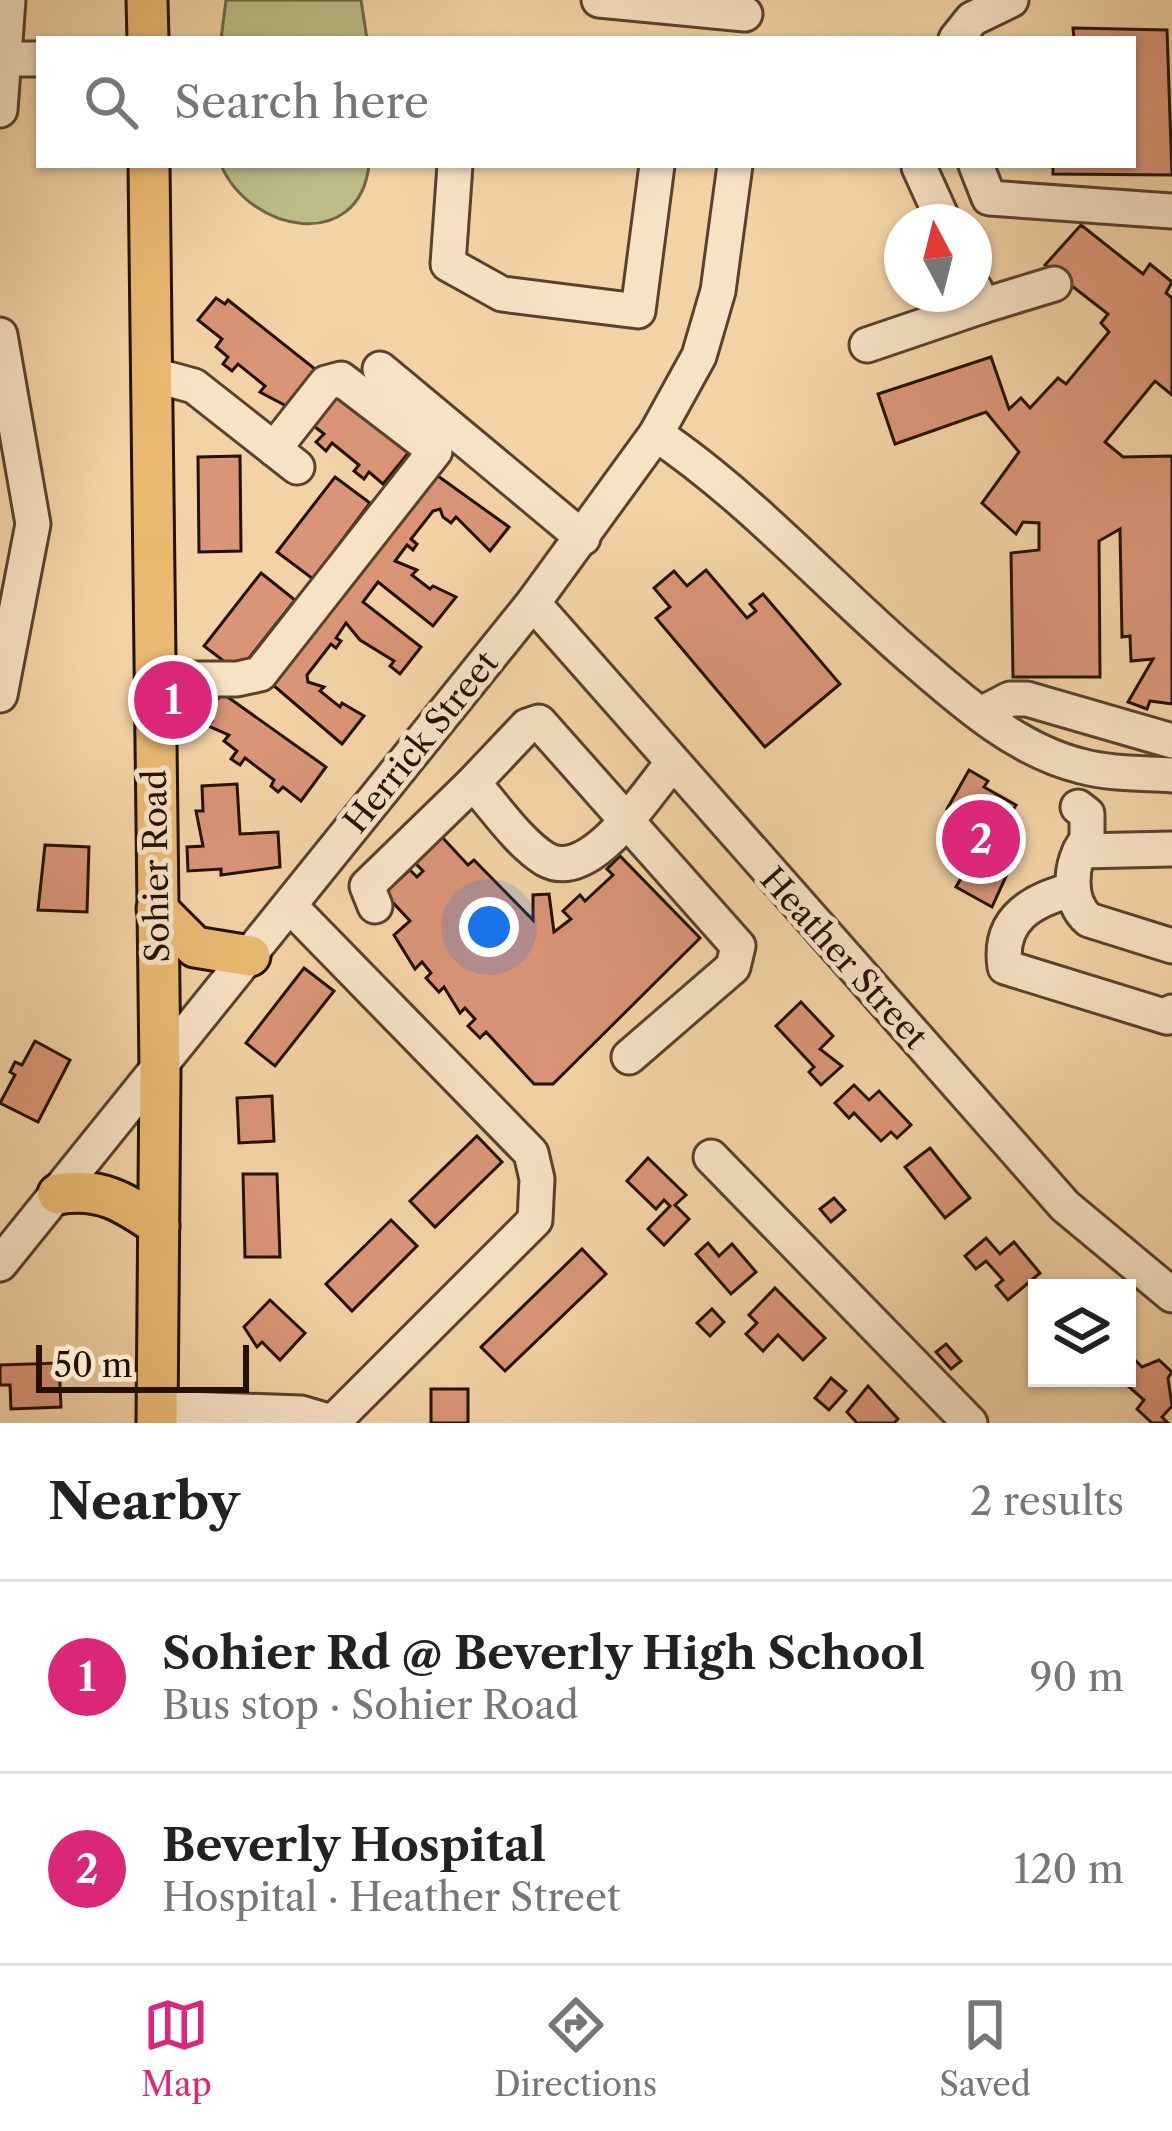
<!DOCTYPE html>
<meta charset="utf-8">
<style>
body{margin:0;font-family:"Libre Caslon Text",serif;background:#f6f6f6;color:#222}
.controls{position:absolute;right:36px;bottom:36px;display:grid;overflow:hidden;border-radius:0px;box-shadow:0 3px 9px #0004}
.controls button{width:108px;height:108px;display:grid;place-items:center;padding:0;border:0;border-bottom:3px solid #e0e0e0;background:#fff;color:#222;font:60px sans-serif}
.compass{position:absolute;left:884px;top:204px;width:108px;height:108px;border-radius:50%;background:#fff;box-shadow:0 3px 9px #0004;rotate:353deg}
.scale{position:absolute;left:36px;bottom:30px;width:213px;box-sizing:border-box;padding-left:12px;border:6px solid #241104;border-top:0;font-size:33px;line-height:42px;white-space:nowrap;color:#241104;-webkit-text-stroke:9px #f7e2c4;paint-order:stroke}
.you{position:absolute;left:489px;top:927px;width:42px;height:42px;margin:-30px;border:9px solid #fff;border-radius:50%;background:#1a73e8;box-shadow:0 0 0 18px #1a73e833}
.badge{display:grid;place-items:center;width:78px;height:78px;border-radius:50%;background:#db2777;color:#fff;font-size:39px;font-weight:700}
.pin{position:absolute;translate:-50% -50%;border:6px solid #fff;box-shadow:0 3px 12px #0006}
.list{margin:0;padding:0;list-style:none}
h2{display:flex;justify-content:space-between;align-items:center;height:156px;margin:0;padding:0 48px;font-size:51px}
h2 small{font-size:39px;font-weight:400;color:#767676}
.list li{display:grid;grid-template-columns:78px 1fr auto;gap:36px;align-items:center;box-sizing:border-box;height:192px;padding:0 48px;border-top:3px solid #e0e0e0}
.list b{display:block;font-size:45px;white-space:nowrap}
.list p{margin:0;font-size:39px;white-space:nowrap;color:#767676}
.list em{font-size:39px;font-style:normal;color:#767676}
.icon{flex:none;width:66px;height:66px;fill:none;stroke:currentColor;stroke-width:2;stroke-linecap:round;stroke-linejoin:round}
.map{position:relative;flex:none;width:1172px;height:1423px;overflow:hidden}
.search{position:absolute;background:#fff;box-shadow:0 3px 9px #0004;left:36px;right:36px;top:36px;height:132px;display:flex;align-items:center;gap:30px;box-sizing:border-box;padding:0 42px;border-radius:0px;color:#767676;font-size:45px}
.sheet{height:540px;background:#fff}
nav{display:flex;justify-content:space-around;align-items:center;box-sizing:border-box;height:168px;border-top:3px solid #e0e0e0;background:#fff;font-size:33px;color:#767676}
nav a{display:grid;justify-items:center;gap:6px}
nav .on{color:#db2777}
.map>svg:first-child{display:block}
.green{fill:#bbbc86;stroke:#706645;stroke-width:3}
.building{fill:#da9577;stroke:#241104;stroke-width:3}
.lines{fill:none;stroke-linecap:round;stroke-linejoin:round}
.minor-casing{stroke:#58422c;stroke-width:39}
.major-casing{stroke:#241104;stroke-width:45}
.minor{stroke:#f7e2c4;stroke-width:33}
.major{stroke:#eaba72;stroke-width:39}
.labels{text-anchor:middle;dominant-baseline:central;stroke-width:10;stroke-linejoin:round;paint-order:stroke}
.street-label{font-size:33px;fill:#241104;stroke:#f7e2c4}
</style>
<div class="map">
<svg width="1172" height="1423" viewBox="0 0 1172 1423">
<rect width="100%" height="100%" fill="#f3d3a5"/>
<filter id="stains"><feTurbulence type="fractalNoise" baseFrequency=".00167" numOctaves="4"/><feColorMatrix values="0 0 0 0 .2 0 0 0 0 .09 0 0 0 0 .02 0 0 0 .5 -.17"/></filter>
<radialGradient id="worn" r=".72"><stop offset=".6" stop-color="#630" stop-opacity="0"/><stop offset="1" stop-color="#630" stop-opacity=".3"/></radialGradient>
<!-- green -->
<g class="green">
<path d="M226 0H361L367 39H221Z"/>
<path d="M221 165H369C359 253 250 233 221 165Z"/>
</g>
<!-- building -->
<g class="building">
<path d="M1073 28 1167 30 1172 175 1053 174V165H1133V39H1074Z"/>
<path d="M1081 225 1143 274 1150 264 1172 282 1166 293 1172 298V395L1155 381 1105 442 1123 457 1172 456V704L1150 701 1147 709 1128 702 1153 659 1131 661 1130 636 1122 637 1120 529 1099 541 1100 677H1013L1011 553 1039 550V523L1023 522 1016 534 982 503 1019 452 986 412 895 444 878 394 991 357 1009 409 1021 398 1030 408 1058 378 1066 384 1109 332 1101 323 1108 314 1045 265Z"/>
<path d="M216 298 225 304 228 300 320 373 292 409 260 392 265 386 238 364 232 371 223 364 228 357 216 347 222 339 198 320Z"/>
<path d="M336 390 410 451 383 484 369 472 364 479 354 471 359 465 332 443 326 451 316 442 324 434 310 423Z"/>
<path d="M240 456 241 551 199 552 198 457Z"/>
<path d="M431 471 509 527 490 551 456 517 451 523 443 517 440 509 433 511 411 539 417 544 413 550 407 545 395 561 417 570 412 575 430 589 433 586 456 597 433 626 378 582 363 602 421 647 400 674 390 666 394 661 360 640 346 623 336 638 341 641 336 648 331 644 307 675 308 682 324 687 320 691 340 707 342 703 364 716 342 744 266 679Z"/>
<path d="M335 477 370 503 313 579 277 552Z"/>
<path d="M706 570 747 618 756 611 750 604 763 594 840 684 765 747 656 618 670 607 654 588 674 571 687 586Z"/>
<path d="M261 573 295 600 238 672 204 646Z"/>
<path d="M222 693 326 767 301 801 283 787 278 792 271 786 274 780 245 758 240 765 231 759 237 751 224 741 229 735 208 726 212 721 205 716Z"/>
<path d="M969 770 988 781 984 787 1016 805 1004 826 1024 837 992 907 956 887 981 844 987 848 991 841 947 809Z"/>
<path d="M237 784 240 834 278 832 280 867 221 875V869L188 871 187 847 203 846 196 811H203L202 786Z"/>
<path d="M442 837 468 865 474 860 533 920V895L549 894 554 932 571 919 563 911 580 895 585 901 613 875 607 869 620 856 700 938 553 1084H534L486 1032 480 1038 468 1026 475 1019 465 1008 460 1013 444 987 439 992 426 978 431 973 422 962 415 969 394 935 410 921 384 893 410 870 417 877 423 871 415 863Z"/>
<path d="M45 845 89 847 87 912 38 910Z"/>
<path d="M304 968 334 991 275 1066 246 1043Z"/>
<path d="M801 1002 833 1036 820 1049 842 1066 821 1085 809 1072 814 1067 776 1026Z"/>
<path d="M35 1041 70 1060 38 1122 0 1103 15 1075 10 1072 15 1062 22 1065Z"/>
<path d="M854 1085 869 1100 879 1091 911 1125 897 1138 891 1132 881 1141 854 1113 849 1118 835 1103Z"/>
<path d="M272 1096 274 1141 239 1143 237 1098Z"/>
<path d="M477 1136 502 1162 435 1227 410 1201Z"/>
<path d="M930 1148 970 1198 945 1218 905 1167Z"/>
<path d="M648 1158 686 1195 675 1205 689 1219 664 1245 648 1229 670 1206 664 1200 656 1209 627 1181Z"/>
<path d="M243 1174H277L280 1257H245Z"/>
<path d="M834 1198 845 1210 831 1222 820 1209Z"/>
<path d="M391 1220 417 1246 352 1311 326 1284Z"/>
<path d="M986 1238 1000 1254 1014 1242 1040 1273 1008 1300 996 1286 1003 1280 986 1261 976 1269 965 1256Z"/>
<path d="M708 1243 719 1256 732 1244 756 1272 731 1294 696 1254Z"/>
<path d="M582 1249 606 1274 505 1371 481 1347Z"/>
<path d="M775 1288 825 1338 803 1360 778 1335 763 1351 746 1334 757 1323 749 1315Z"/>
<path d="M270 1300 305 1333 280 1360 262 1342 257 1347 244 1327Z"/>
<path d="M712 1309 724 1322 710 1336 697 1323Z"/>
<path d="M946 1344 961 1361 951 1369 936 1352Z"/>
<path d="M1132 1357 1142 1367 1159 1360 1172 1372 1168 1378 1172 1406 1162 1417 1168 1423H1152L1137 1409 1144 1400 1119 1378H1127Z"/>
<path d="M59 1363 61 1407 11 1409 10 1385H0V1365Z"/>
<path d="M831 1378 846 1391 829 1410 815 1398Z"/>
<path d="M868 1386 898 1419 894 1423H857L847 1412Z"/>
<rect x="431" y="1389" width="37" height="34"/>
</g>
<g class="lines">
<!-- minor casing -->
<g class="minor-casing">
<g id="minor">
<path d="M599 0 745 14"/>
<path d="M956 39 972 19 1011 0"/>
<path d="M0 59H39"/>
<path d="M0 110 8 0"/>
<path d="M455 165 448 264 502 294 638 311 657 165"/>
<path d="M976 165 989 198 1172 211"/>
<path d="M919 167 944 222"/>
<path d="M975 289 982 306 1054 284"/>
<path d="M0 335 33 524 0 695"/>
<path d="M867 345 982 306"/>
<path d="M380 369 583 538"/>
<path d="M150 374 194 386 297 467"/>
<path d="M656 434C752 499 831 589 919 664 965 704 1019 751 1081 766 1110 774 1142 773 1172 775"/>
<path d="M533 603 1065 1206 1172 1295"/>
<path d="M154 679H237L260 674 435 451 341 379 326 383 274 449"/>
<path d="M981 714 1010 699H1027L1172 741"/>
<path d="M1078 807 1087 814V840C1069 862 1067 902 1089 920L1172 946"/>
<path d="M1080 851 1172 849"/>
<path d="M1072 890C1032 900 998 919 1005 967L1167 1017 1172 1012"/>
<path d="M290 906 531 1153 537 1179 535 1220 333 1422"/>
<path d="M375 906 367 886 473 783"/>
<path d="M629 1057 733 967 738 946 539 722 527 726 473 783C495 807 518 842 545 859 590 885 646 794 671 765"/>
<path d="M711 1157 970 1423"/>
<path d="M0 1264 533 603 656 434 699 356 718 291 735 165"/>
<path d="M157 1408 301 1413 335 1423"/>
</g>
</g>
<!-- major casing -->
<g class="major-casing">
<g id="major">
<path d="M147 0 148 39"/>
<path d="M149 165 160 1071 157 1423"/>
<path d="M157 909 195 947 250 956"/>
<path d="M58 1194C101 1187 124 1202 159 1226"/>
</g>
</g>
<!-- minor -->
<use href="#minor" class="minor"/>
<!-- major -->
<use href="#major" class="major"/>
</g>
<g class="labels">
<!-- street labels -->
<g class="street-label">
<text transform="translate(421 742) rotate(-51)">Herrick Street</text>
<text transform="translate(156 866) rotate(-91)">Sohier Road</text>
<text transform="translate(844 958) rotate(48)">Heather Street</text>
</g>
</g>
<rect width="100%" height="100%" filter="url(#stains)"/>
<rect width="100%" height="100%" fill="url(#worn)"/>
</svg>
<div class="controls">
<button><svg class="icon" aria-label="layers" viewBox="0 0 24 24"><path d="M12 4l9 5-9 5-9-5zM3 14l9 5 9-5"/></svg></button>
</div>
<svg class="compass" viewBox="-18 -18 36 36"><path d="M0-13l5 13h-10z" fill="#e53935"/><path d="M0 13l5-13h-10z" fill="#767676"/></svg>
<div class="scale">50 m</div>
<div class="you"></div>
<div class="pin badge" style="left:173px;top:700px">1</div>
<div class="pin badge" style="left:981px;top:839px">2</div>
<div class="search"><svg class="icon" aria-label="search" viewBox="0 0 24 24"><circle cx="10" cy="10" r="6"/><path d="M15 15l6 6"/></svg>Search here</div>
</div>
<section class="sheet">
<h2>Nearby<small>2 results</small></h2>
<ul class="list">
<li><span class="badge">1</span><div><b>Sohier Rd @ Beverly High School</b><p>Bus stop · Sohier Road</p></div><em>90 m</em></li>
<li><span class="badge">2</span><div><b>Beverly Hospital</b><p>Hospital · Heather Street</p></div><em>120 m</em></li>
</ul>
</section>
<nav>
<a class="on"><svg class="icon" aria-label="map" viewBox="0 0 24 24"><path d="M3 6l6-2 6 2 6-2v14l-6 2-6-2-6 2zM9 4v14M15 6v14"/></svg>Map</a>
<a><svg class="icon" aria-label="directions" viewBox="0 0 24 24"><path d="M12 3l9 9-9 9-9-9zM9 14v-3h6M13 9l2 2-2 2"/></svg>Directions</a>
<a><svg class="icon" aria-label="saved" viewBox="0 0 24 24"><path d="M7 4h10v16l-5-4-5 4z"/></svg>Saved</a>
</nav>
